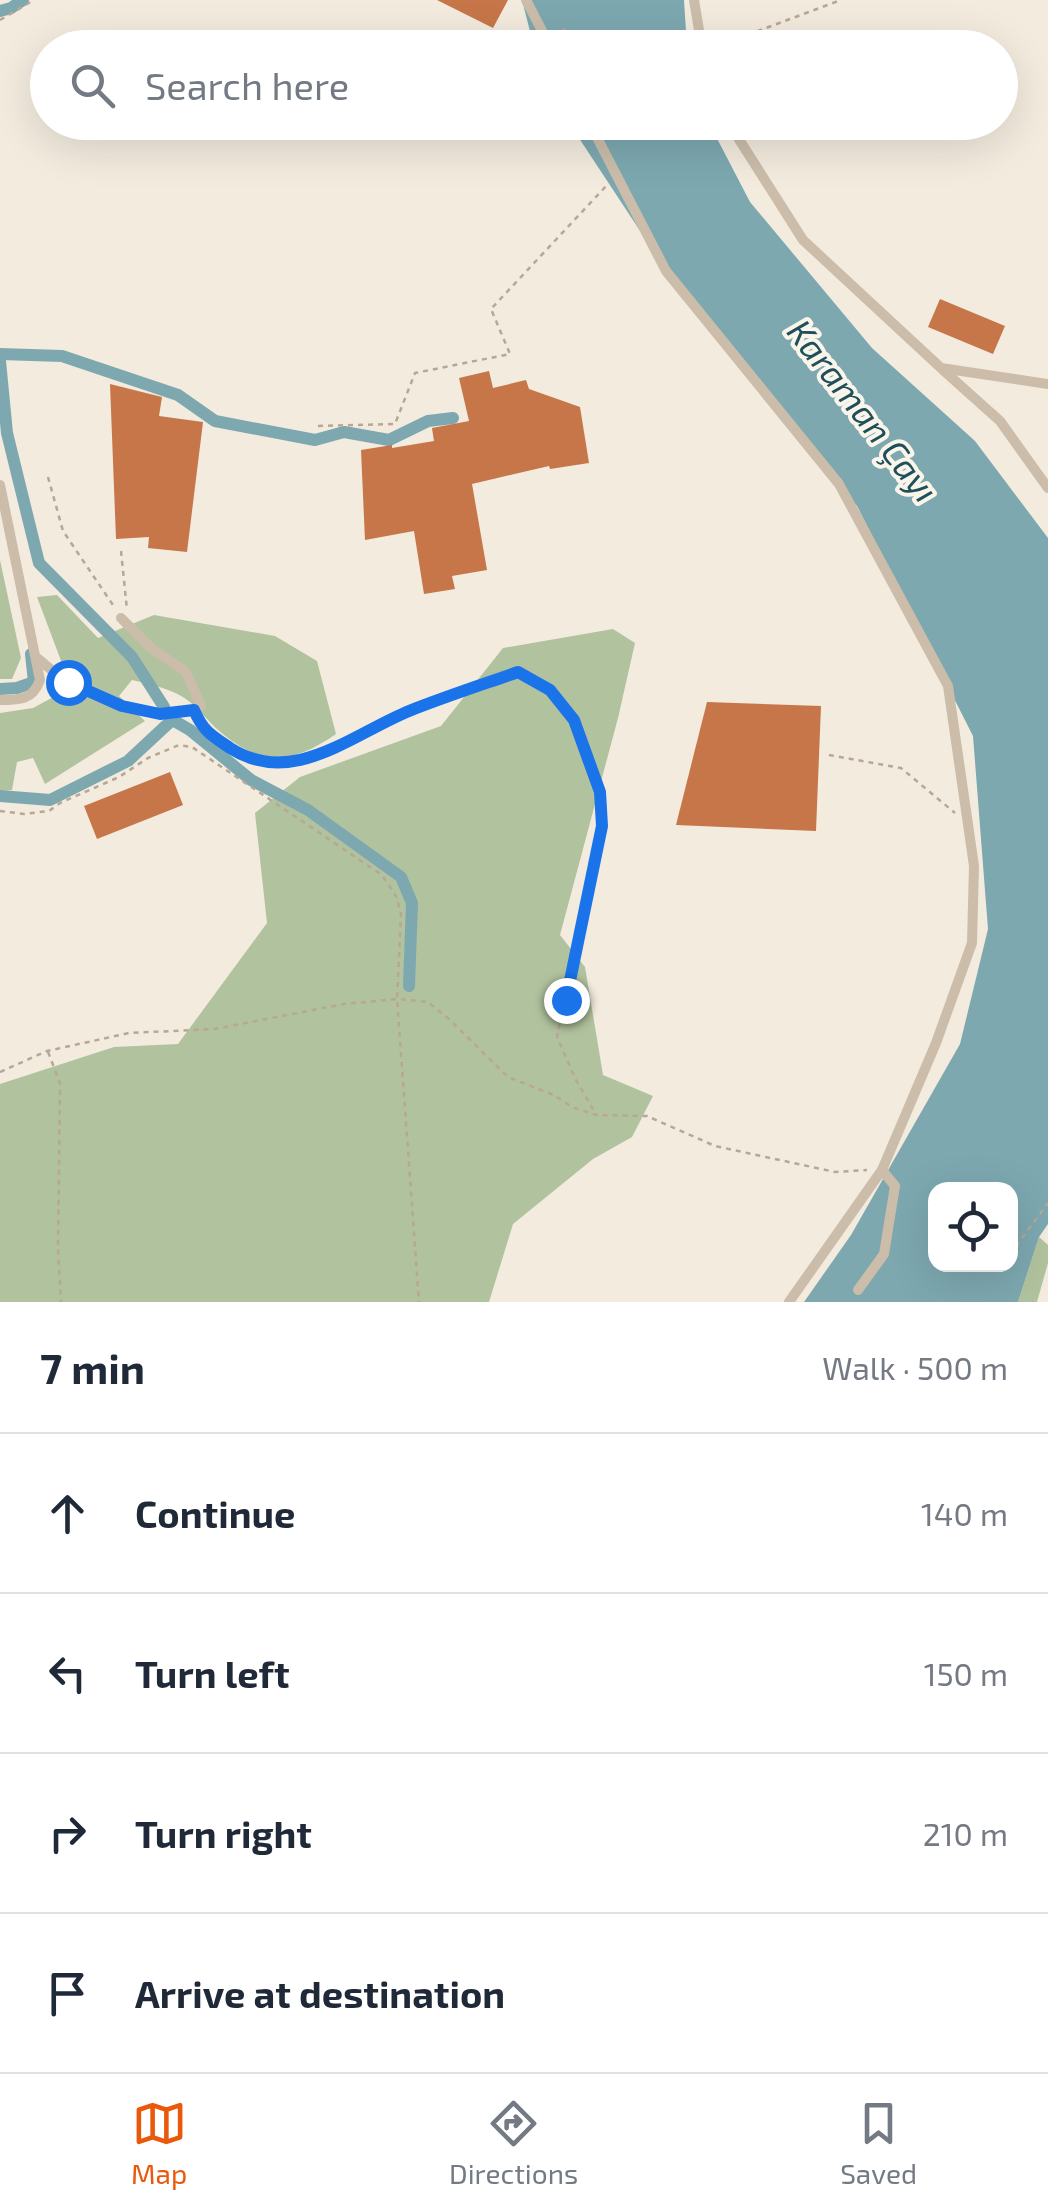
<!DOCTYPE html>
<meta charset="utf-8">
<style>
body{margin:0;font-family:"Exo 2",sans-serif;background:#f6f6f7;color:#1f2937}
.controls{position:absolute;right:30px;bottom:30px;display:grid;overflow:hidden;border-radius:20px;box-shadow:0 10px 40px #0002}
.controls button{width:90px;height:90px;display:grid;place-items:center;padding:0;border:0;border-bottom:2px solid #e0e1e3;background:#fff;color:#1f2937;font:50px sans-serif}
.stop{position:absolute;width:30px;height:30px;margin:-22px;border:8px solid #1a73e8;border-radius:50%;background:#fff}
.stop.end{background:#1a73e8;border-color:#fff;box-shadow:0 2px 10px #0008}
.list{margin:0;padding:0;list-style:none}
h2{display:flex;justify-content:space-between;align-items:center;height:130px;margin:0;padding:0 40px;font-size:42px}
h2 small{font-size:32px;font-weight:400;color:#747a83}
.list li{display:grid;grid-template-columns:65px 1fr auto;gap:30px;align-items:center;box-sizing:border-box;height:160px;padding:0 40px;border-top:2px solid #e0e1e3}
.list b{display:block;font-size:38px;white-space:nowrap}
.list em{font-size:32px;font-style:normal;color:#747a83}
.icon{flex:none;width:55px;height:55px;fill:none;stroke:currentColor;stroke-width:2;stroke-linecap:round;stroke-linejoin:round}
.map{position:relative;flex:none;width:1048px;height:1302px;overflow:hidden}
.search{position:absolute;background:#fff;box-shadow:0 10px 40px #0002;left:30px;right:30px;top:30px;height:110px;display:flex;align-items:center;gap:25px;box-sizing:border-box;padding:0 35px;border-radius:55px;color:#747a83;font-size:38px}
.sheet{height:770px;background:#fff}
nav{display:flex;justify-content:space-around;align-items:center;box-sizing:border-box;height:140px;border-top:2px solid #e0e1e3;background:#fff;font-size:28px;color:#747a83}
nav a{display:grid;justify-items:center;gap:5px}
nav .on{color:#ea580c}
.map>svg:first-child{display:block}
.green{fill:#b1c29e}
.water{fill:#7da8b0;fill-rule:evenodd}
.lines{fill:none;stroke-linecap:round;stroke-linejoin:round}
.canal{stroke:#7da8b0;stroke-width:12}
.building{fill:#c67649}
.path{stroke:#b7a794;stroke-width:2.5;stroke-dasharray:5 5;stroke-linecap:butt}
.minor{stroke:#cbbdaa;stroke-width:10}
.route{stroke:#1a73e8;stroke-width:12}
.labels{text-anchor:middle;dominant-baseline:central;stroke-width:8;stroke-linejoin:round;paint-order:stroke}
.water-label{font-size:35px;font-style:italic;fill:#1e4f5a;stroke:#faf5eb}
</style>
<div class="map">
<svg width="1048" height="1302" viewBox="0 0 1048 1302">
<rect width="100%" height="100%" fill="#f3ebde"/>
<!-- green -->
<g class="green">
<path d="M0 560 21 658 12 679H0Z"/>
<path d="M57 595 98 638 154 615 275 636 317 661 336 734C291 765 261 767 218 730 208 721 200 710 190 702 174 689 152 685 132 680L119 696 145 721 45 784 33 758 17 762 12 790 0 791V713L33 708 59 694 63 666 37 597Z"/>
<path d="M613 629 635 643 618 718 560 935 585 967 603 1075 653 1096 632 1137 593 1159 513 1224 489 1302H0V1084L114 1047 178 1044 267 923 255 813 300 777 441 726 503 648Z"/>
<path d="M1039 1237 1048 1245V1263L1037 1302H1018Z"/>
</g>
<!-- water -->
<g class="water">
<path d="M522 0H684L687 47H534Z"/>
<path d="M569 123H709L750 202 872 348 975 441 1048 538V1224L1039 1237 1018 1302H804L851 1235 960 1044 988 929 973 736 857 506 683 296ZM936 1190H1010V1264H936Z"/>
</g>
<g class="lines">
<!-- canal -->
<g class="canal">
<path d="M0 11 11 8 23 0"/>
<path d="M0 354 62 356 178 395 215 421 315 440 344 432 389 440 428 421 453 418"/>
<path d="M0 361 7 433 39 563 132 657 164 707"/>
<path d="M0 689 17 688 34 682 31 654"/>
<path d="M171 719 190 730 251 780 308 810 401 877 412 903 409 986"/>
<path d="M0 796 50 800 128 761 172 720"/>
</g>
</g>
<!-- building -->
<g class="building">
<path d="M437 0H508L493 28Z"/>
<path d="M940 299 1005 326 993 354 928 327Z"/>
<path d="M489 371 493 388 526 380 529 389 580 407 589 463 550 469 549 466 472 484 487 570 452 576 455 589 424 594 414 531 365 540 361 450 392 445V448L434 441 432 428 469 421 459 378Z"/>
<path d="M110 384 162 397 159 416 203 422 187 552 148 548 149 537 116 539Z"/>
<path d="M707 702 821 706 816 831 676 825Z"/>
<path d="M170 772 183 805 97 839 84 806Z"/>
</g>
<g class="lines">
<!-- path -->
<g class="path">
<path d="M0 20 34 0"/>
<path d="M561 41 564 28"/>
<path d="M721 48 742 37 841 0"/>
<path d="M318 426 395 424 415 373 510 354 491 309 609 183"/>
<path d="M48 477 63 531 115 608"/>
<path d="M121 551 127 610"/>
<path d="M199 721 201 727 210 735 242 755 277 765 311 758 407 712 518 672 551 690 575 720 600 791 602 826 557 1037 575 1078 594 1111"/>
<path d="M829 755 901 768 955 813"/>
<path d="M0 811 24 814 49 811 60 803 119 777 148 758 179 745 192 747 382 875 396 896 401 914 397 999 419 1302"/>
<path d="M48 1052 60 1083 58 1250 61 1302"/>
<path d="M0 1072 47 1051 129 1033 215 1029 344 1004 397 999 428 1002 450 1020 508 1077 554 1095 572 1107 596 1115 647 1116 715 1146 835 1172 867 1170"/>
<path d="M1010 1254 1048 1203"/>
</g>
<!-- minor -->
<g class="minor">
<path d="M526 0 551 48"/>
<path d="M694 0 702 48"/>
<path d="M589 122 666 271 839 484 948 686 974 866 972 943 936 1043 882 1170 789 1302"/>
<path d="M728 122 803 240 941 368 1048 384"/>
<path d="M943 370 1000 421 1048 488"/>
<path d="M0 485 40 680C33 700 19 700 0 700"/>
<path d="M37 658C47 666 58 676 69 683 102 702 164 725 201 706L186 672 151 648 121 618"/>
<path d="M858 1290 884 1254 895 1186 882 1170"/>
</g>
</g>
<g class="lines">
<!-- route -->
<path class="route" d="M68 682 122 706 160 714 194 710C203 731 211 735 230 748 292 788 351 735 409 711 444 697 481 685 518 672L550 690 574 720 600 792 602 826 566 1000"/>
</g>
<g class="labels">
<!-- water labels -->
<g class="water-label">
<text transform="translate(864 410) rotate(52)">Karaman Çayı</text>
</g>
</g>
</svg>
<div class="controls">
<button><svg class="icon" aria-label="locate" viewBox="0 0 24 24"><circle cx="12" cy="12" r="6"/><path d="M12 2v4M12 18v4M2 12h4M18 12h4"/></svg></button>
</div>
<div class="stop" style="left:68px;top:682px"></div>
<div class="stop end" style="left:566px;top:1000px"></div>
<div class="search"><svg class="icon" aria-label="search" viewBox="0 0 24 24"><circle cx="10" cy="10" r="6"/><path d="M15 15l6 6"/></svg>Search here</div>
</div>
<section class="sheet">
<h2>7 min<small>Walk · 500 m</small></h2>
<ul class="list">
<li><svg class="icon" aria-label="ahead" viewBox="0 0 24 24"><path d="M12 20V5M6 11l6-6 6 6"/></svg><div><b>Continue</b></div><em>140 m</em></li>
<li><svg class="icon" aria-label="left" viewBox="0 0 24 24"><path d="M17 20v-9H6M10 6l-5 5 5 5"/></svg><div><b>Turn left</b></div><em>150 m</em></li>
<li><svg class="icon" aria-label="right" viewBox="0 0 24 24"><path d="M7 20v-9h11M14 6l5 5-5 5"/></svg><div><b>Turn right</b></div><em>210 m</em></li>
<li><svg class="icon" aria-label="arrive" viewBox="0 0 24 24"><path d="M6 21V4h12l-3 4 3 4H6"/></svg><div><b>Arrive at destination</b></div></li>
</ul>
</section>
<nav>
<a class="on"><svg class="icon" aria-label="map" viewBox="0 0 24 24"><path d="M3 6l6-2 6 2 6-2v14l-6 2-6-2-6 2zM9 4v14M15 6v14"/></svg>Map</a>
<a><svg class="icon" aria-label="directions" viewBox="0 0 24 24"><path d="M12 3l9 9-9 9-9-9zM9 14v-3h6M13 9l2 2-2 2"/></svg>Directions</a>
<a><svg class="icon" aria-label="saved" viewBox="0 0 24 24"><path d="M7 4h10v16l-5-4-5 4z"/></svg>Saved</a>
</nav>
